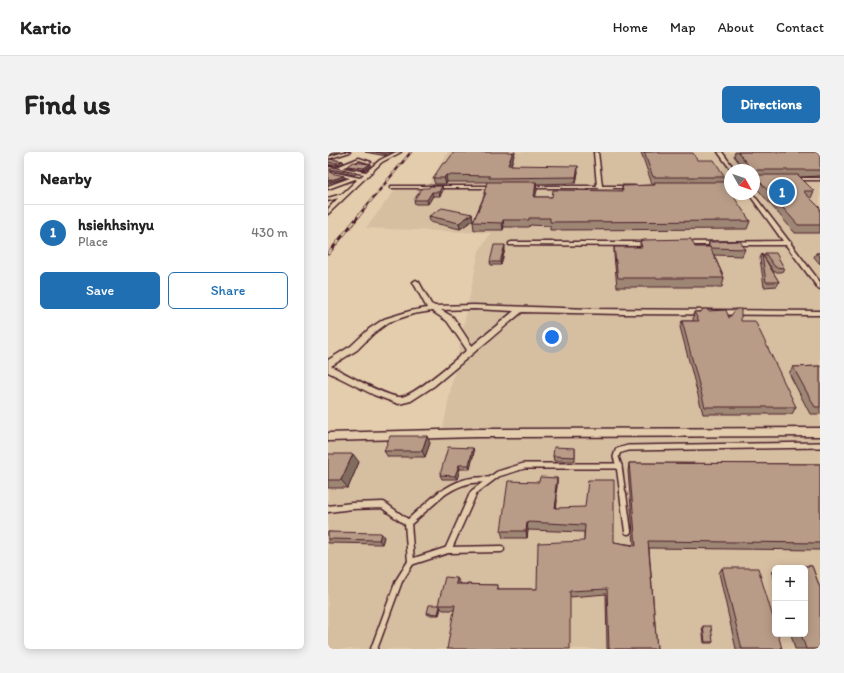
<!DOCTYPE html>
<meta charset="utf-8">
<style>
body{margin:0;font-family:Itim,sans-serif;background:#f2f2f2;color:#222}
.controls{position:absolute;right:12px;bottom:12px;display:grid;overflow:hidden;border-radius:6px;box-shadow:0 2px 10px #0003}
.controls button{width:36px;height:36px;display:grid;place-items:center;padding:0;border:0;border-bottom:1px solid #e0e0e0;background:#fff;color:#222;font:20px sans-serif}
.compass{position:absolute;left:396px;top:12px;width:36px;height:36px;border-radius:50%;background:#fff;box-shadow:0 2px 10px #0003;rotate:130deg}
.you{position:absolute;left:224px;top:185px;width:14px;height:14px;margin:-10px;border:3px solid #fff;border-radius:50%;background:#1a73e8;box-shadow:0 0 0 6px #1a73e833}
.badge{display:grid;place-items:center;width:26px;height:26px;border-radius:50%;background:#1f6fb2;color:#fff;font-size:13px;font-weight:700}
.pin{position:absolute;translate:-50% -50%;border:2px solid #fff;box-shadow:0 1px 4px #0006}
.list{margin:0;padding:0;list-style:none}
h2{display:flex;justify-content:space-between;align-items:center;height:52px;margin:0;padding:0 16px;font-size:17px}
h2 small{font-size:13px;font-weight:400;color:#767676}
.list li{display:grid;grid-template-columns:26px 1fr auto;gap:12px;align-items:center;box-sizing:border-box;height:56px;padding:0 16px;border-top:1px solid #e0e0e0}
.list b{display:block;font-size:15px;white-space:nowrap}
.list p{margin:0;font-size:13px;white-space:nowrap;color:#767676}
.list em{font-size:13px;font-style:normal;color:#767676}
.actions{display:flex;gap:8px;padding:12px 16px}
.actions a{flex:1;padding:9px 0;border:1px solid #1f6fb2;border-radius:6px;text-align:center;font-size:14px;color:#1f6fb2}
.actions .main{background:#1f6fb2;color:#fff}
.map{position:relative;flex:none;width:492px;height:497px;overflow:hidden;border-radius:6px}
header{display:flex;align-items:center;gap:24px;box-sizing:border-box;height:56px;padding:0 20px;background:#fff;border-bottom:1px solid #e0e0e0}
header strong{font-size:19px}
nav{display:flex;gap:22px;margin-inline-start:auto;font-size:14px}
.intro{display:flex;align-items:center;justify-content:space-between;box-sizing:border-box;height:96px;padding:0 24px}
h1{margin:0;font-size:28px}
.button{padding:10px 18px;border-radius:6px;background:#1f6fb2;color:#fff;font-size:14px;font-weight:700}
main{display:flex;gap:24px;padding:0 24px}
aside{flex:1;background:#fff;border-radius:6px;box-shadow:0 2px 10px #0003}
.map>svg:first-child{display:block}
.built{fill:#d6bea1;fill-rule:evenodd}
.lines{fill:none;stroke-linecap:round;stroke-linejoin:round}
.service-far1-casing{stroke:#4a1f2b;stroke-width:8}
.service-casing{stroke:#4a1f2b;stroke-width:9}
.minor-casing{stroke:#4a1f2b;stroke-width:3}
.service-far1{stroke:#e3cdac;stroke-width:5}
.service{stroke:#e3cdac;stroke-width:6}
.minor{fill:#e3cdac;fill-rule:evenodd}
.rail-far1-casing{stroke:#4a1f2b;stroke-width:2.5}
.rail-casing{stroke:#4a1f2b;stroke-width:3}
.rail-far1{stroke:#e3cdac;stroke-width:1.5;stroke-dasharray:4.5;stroke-linecap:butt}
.rail{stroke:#e3cdac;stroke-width:2;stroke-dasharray:6;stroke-linecap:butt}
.wall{fill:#9e8675;stroke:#4a1f2b}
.shaded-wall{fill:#816d5f;stroke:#4a1f2b}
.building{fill:#b89c88;stroke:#4a1f2b}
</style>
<header>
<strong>Kartio</strong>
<nav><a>Home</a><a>Map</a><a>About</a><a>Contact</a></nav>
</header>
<div class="intro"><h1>Find us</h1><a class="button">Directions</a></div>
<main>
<aside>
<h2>Nearby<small></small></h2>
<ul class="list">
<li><span class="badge">1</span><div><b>hsiehhsinyu</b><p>Place</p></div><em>430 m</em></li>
</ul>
<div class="actions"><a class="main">Save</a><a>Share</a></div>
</aside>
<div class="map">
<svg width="492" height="497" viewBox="0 0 492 497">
<rect width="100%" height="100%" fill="#e3cdac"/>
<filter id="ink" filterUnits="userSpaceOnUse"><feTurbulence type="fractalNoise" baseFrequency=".025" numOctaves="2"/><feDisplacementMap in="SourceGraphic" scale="8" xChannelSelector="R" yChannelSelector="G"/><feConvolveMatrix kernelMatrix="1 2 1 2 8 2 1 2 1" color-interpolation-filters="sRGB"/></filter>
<g filter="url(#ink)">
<!-- built -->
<path class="built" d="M120 0H492V497H0V290L113 286 151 99 163 81 38 76 67 38 98 37ZM402 18H426V42H402ZM447 416H477V482H447Z"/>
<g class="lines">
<!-- service-far1 casing -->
<g class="service-far1-casing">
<g id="service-far1">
<path d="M112 343C129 331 140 327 161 328"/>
<path d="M144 343 146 340 170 322 196 314H291"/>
<path d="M295 343 291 314 288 305 290 299 300 296 492 293"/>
</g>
</g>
<!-- service casing -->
<g class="service-casing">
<g id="service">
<path d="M295 342 300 379"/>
<path d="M0 357 24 354 55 353 80 371 83 410"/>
<path d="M80 371 113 342"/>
<path d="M120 398 145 342"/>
<path d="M46 497 71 429 83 410 120 398 173 397"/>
</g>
</g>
<!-- minor casing -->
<g class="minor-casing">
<g id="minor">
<path d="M16 0H22L0 7V5Z"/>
<path d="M68 0H73L54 10 0 62V57L10 46 0 49V46L14 42 29 28 27 27 0 37V34L22 26 4 22V20L32 26 36 22 0 16V14L9 15 31 6 43 10 41 11 31 8 15 16 38 20 52 8Z"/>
<path d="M266 0H270L274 34H307L309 35V36H197L195 35 197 34H269Z"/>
<path d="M390 0H394L407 18H403Z"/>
<path d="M463 26H492V28H461Z"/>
<path d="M65 34H169L171 35 169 36H63V34Z"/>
<path d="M421 42H425L461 89 463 90V92L492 130V137L490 136 458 93H352L351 92 354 90 455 89Z"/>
<path d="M183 90H323L326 92 323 94 181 93V91Z"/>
<path d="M88 128 91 130 103 152 107 154 146 153 262 157 492 159V163L294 162 194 160 106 234 83 249 71 252 68 251 46 243 0 220V208L23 194 41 177 56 167 82 159 99 156 85 130ZM146 157 186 159 144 194 125 165 113 158ZM104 159 119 169 139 198C128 207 83 247 71 245 54 243 19 222 3 214L29 198 46 181 61 170 85 162Z"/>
<path d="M492 276V284L148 285 0 289V281L148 277Z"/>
</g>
</g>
<!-- service-far1 -->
<use href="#service-far1" class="service-far1"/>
<!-- service -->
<use href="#service" class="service"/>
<!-- minor -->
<use href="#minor" class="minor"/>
<!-- rail-far1 casing -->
<g class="rail-far1-casing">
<path id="rail-far1" d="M36 57 83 0"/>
</g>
<!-- rail casing -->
<g class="rail-casing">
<path id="rail" d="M0 102 37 56"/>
</g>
<!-- rail-far1 -->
<use href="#rail-far1" class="rail-far1"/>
<!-- rail -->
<use href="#rail" class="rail"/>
</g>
<!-- wall -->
<g class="wall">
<path d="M37 0H65L58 4Z"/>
<path d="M187 0 183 13 250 20 248 31 208 32 209 38 207 45H224L294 39V34L326 33V32H324L313 0H330L331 1 369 8 397 25 396 30 402 42 422 69 419 77 222 78V74L202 73 201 75H176L175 78H146L145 70 156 44V41L159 30H119L118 32H107L105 26 118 11Z"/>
<path d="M407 0H492V24L472 25 486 39 483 46H482L492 56V81H467L426 33V18H415V16L406 4Z"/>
<path d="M0 7 15 9 16 11 9 13H0Z"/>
<path d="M42 12V14L36 18 20 15 19 14Z"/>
<path d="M0 14 27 20 28 22 26 23 3 19V21L17 26 0 31Z"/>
<path d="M114 34 115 38 112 44H105L100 52H87L86 48 101 36Z"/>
<path d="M144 62 145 68 132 77 102 70 101 64Z"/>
<path d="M312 89 367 95H380L381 90 417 97 414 104 386 103 396 126 394 135H289L286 103V95H312Z"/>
<path d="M177 97 173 113H163L162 110Z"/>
<path d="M437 101 456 116 454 120H446L436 105Z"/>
<path d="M488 101H492V112L486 105Z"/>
<path d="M434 102 451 130 449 134 436 135 432 106Z"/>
<path d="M380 159 413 169 468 255 464 262H375L352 175 354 169H366L365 167 366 160Z"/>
<path d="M492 214V262H482L461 221 465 215Z"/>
<path d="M102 291 97 305H60L56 299Z"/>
<path d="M145 296 146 300 142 317H132L129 327H114L112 323Z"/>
<path d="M247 296V309H226L225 304Z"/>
<path d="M0 302 31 310 20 336H0Z"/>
<path d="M301 311 492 312V398L321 396 329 497H279L278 442 242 445 126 458H115L113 456 111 463H100L99 461 111 453H110L133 432 169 433 171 437H209L256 389V380L200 378 199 386H175L173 379 211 330 229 326V334L228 342 229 349 228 356 286 390 306 393 300 319Z"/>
<path d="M0 380 56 385 54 392 0 391Z"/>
<path d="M451 414H484L492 436V497H467L463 482H477V416H449Z"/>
<path d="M394 416 454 497H408L391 421Z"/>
<path d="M447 418V429L444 420Z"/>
<path d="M375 474 385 490 384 491H376L374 475Z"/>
</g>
<!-- shaded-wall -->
<g class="shaded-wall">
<path d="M5 0H12L0 4V2Z"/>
<path d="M60 0H65L58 4 57 2Z"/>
<path d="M185 0H187L181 19 180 13Z"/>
<path d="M15 9 16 11 9 13 8 11Z"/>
<path d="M42 12V14L36 18V16Z"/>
<path d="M250 14V20L248 31V25Z"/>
<path d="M118 23 119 30 118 32 116 26Z"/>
<path d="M16 24 17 26 0 31V29Z"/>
<path d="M208 30 209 38 206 52V45Z"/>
<path d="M114 34 115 38 112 44 111 40Z"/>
<path d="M104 40 105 44 100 52 99 48Z"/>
<path d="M144 62 145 68 132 77 131 71Z"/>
<path d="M175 68 176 75 175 78 174 71Z"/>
<path d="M177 93V97L173 113 172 110Z"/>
<path d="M99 284 102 291 97 305 94 299Z"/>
<path d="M145 296 146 300 142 317 141 313Z"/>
<path d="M25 302 31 310 20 336 13 328Z"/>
<path d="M131 313 132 317 129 327 127 324Z"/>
<path d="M229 326V334L227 349V341Z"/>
<path d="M229 342V349L228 363 227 356Z"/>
<path d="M199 370 200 378 199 386 198 379Z"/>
<path d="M53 381 56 385 54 392 51 388Z"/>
<path d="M129 426 133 432 132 438 128 432Z"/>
<path d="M112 454 113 456 111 463 110 462Z"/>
</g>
<!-- building -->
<g class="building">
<path d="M48 0H60L57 2Z"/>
<path d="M126 0H185L180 13 250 14 248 25 161 26 162 24 118 23 116 26H105L115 11H118Z"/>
<path d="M316 0H330L331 1H365L369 8H386L397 25H325Z"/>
<path d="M410 0H492V18H427L428 23H470L486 39H475L492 56V73H470L426 23V18H421L416 13H420Z"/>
<path d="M0 7 15 9 8 11 0 10Z"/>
<path d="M25 10 42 12 36 16 19 14Z"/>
<path d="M0 14 27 20 25 21 2 17 3 21 16 24 0 29Z"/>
<path d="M159 30H208L206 45H224L225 38 295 39 294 34 327 33 326 30H400L402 34V42H404L422 69 222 70V66H201V68H175L174 71 145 70 158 41H156Z"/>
<path d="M102 34H114L111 40H104L99 48H86L94 36H101Z"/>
<path d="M114 56 144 62 131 71 101 64Z"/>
<path d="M363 87 367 95H382L396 126H290L286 95H314L312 89 316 88Z"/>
<path d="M412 89 417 97 383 96 382 95H381V90Z"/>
<path d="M166 93H177L172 110H162Z"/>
<path d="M437 101H448L456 116 447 115Z"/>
<path d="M488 101H492V105Z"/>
<path d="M434 102 451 130H438Z"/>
<path d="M375 157H379L380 159 398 158 401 166 408 157H413V169H427L468 255H377L354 169H371L366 160H373Z"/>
<path d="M492 214V255H487L465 215Z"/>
<path d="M62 284H99L94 299H56Z"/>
<path d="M120 295 145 296 141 313H131L127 324 112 323Z"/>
<path d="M226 295 247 296V305L225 304Z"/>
<path d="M0 302H25L13 328H0Z"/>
<path d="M301 311 492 312V391L320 389 329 497H281L279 437 242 439V497H119L127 453H110L117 425 129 426 128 432 169 433V437H209L210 391 256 389 257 373 199 370 198 379H173L180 329 211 330 212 325 229 326 227 341 229 342 227 356 257 355 260 328H286V390L308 394Z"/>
<path d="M0 380 53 381 51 388 0 387Z"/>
<path d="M451 414H484L492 436V497H478L473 482H477V416H452Z"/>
<path d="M394 416H430L447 472V482H450L454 497H414Z"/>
<path d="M101 453H111L112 454 110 462 99 461Z"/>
<path d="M375 474H383L385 490H377Z"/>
</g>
</g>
</svg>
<div class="controls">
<button>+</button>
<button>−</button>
</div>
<svg class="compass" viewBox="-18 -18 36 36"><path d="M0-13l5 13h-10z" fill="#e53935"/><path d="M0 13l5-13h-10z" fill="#767676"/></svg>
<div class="you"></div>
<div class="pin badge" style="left:454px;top:40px">1</div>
</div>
</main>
